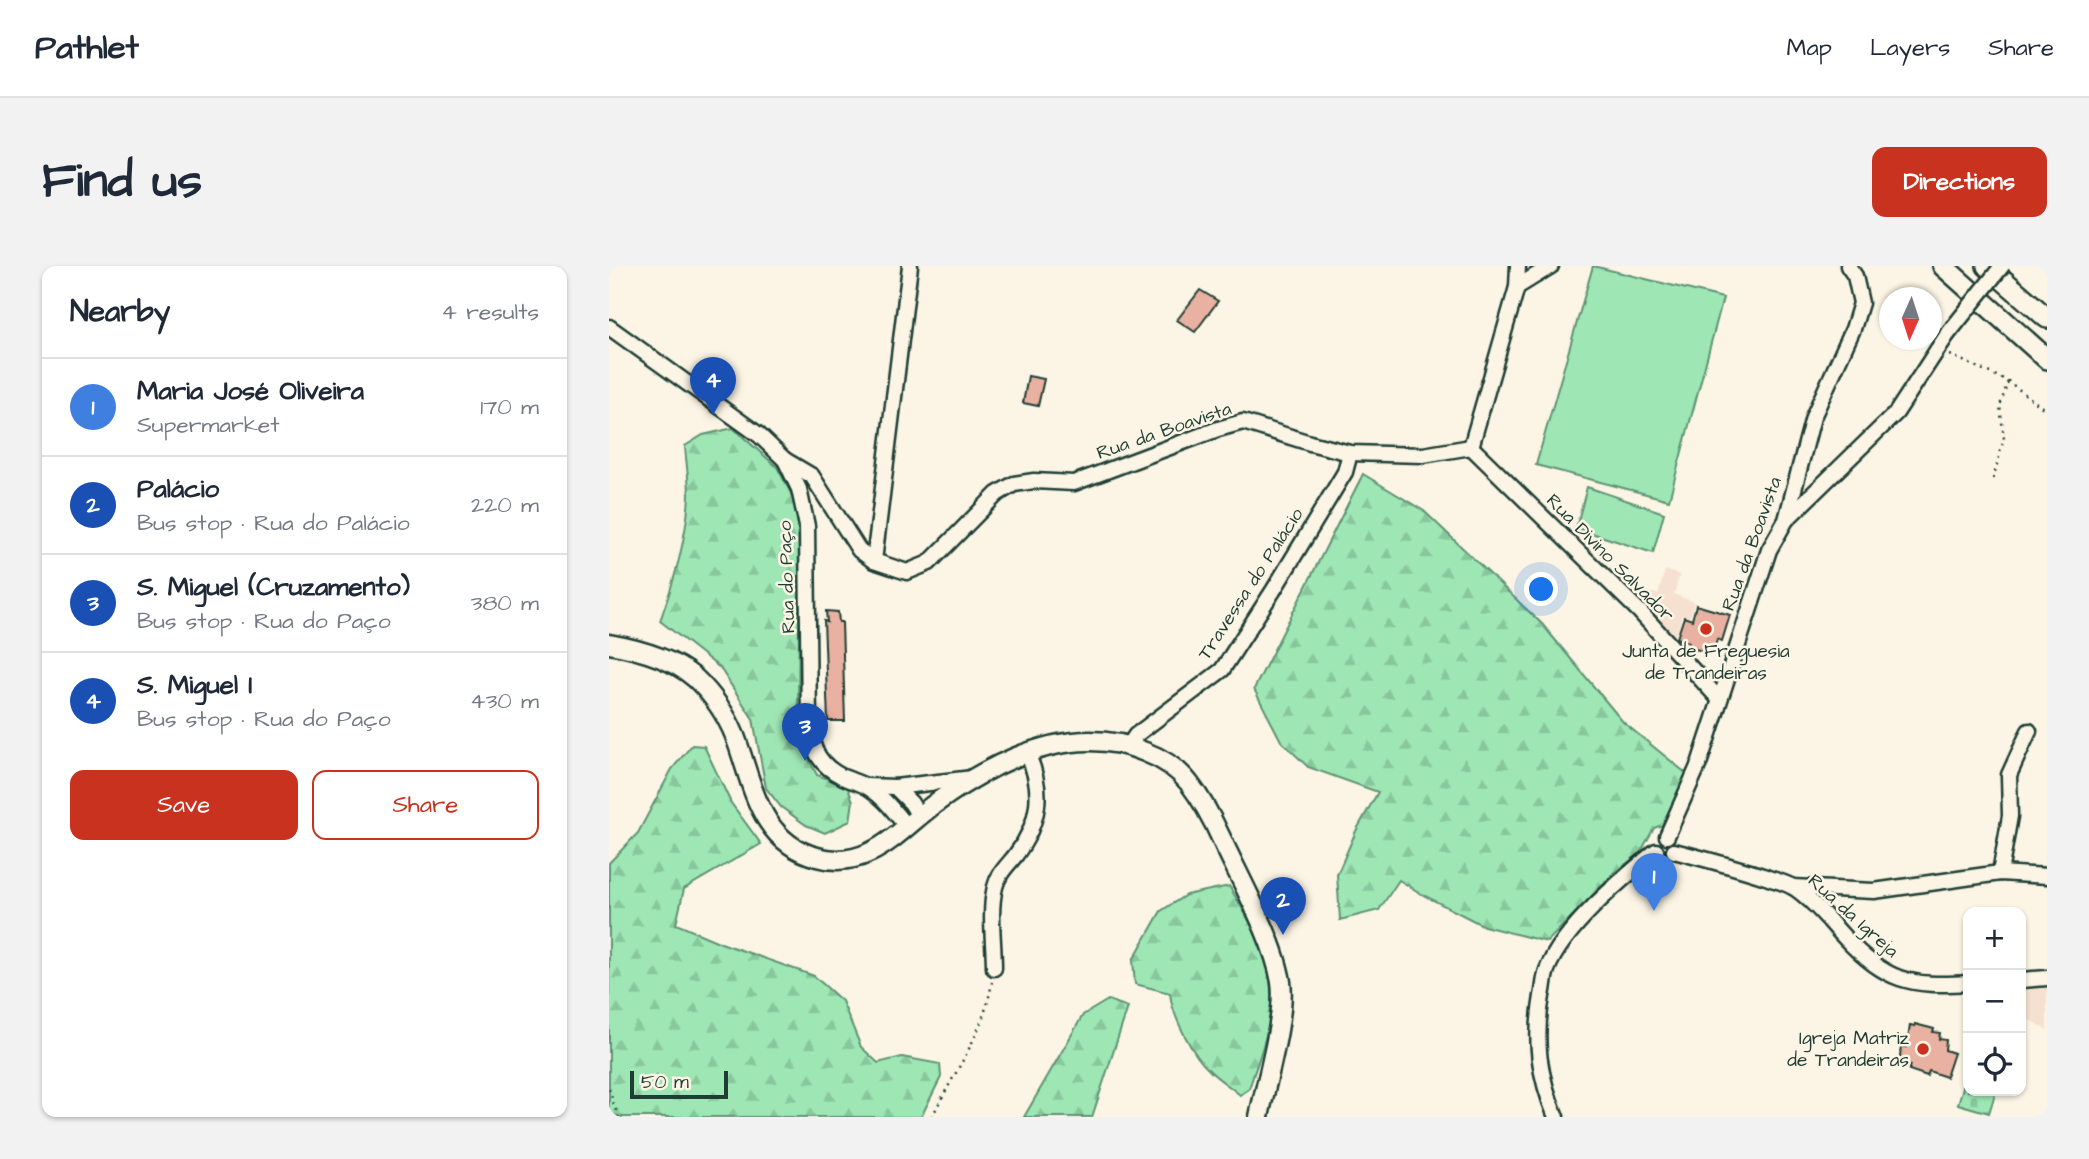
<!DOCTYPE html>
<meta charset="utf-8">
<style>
body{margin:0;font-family:"Architects Daughter",sans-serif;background:#f2f2f3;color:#1f2937}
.controls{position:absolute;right:21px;bottom:21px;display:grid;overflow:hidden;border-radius:14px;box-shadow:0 2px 5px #0004}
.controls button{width:63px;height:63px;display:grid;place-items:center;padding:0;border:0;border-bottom:2px solid #e0e1e3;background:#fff;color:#1f2937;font:35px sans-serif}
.compass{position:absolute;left:1270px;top:21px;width:63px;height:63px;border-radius:50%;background:#fff;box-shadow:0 2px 5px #0004;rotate:183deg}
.scale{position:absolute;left:21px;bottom:18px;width:98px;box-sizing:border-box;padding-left:7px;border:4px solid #1f3d34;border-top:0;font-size:19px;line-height:24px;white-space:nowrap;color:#1f3d34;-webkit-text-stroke:5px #fcf5e5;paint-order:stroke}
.you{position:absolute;left:933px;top:324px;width:24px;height:24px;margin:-18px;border:5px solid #fff;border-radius:50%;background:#1a73e8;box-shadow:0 0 0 10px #1a73e833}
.badge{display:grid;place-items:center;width:46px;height:46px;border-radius:50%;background:#c8321e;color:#fff;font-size:23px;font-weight:700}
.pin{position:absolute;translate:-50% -58px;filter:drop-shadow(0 2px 4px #0008)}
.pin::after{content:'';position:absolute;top:37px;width:24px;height:21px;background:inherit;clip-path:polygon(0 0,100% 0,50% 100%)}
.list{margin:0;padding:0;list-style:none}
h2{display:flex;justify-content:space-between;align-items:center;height:91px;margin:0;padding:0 28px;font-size:30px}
h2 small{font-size:23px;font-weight:400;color:#747a83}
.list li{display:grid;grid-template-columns:46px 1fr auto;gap:21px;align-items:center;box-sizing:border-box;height:98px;padding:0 28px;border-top:2px solid #e0e1e3}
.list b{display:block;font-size:26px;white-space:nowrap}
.list p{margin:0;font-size:23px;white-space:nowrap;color:#747a83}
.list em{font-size:23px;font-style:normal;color:#747a83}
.actions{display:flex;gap:14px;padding:21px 28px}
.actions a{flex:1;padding:16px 0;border:2px solid #c8321e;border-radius:14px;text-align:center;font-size:24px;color:#c8321e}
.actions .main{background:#c8321e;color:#fff}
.icon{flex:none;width:38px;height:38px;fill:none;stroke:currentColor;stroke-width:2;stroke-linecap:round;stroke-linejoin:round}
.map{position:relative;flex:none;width:1438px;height:851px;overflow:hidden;border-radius:14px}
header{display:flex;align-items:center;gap:42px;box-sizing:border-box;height:98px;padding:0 35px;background:#fff;border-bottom:2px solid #e0e1e3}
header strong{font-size:33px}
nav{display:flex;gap:38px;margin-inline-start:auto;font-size:24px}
.intro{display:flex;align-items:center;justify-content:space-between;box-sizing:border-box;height:168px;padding:0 42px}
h1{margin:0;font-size:49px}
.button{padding:18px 32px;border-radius:14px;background:#c8321e;color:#fff;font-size:24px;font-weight:700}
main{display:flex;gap:42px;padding:0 42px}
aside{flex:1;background:#fff;border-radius:14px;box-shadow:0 2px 5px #0004}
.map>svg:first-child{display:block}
.built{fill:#f6e1d1}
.green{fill:#9ee7b5;stroke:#5e9274;stroke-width:2}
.forest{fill:url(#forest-firs);stroke:#5e9274;stroke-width:2}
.cemetery{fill:url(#cemetery-stones);stroke:#5e9274;stroke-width:2}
.building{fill:#e9b1a1;stroke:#1f3d34;stroke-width:2}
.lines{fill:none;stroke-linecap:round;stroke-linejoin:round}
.minor-casing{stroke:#1f3d34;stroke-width:19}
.major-casing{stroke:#1f3d34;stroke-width:23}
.highway-casing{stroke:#1f3d34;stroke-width:24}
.path{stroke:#1f3d34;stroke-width:2.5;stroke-dasharray:2 5;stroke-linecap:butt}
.minor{stroke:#fcf5e5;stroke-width:14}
.major{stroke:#fcf5e5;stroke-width:18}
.highway{stroke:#fcf5e5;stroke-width:19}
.minor-bridge-casing{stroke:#1f3d34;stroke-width:19;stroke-linecap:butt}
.minor-bridge{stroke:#fcf5e5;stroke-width:14}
.poi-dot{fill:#c8321e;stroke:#fcf5e5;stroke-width:2.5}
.labels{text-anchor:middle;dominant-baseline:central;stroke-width:5;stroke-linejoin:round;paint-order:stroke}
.street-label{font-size:19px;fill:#1f3d34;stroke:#fcf5e5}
.poi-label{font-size:19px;fill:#1f3d34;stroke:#fcf5e5}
</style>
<header>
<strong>Pathlet</strong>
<nav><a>Map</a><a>Layers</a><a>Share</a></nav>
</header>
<div class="intro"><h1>Find us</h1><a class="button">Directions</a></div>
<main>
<aside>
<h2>Nearby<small>4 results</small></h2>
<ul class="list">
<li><span class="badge" style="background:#3f7fe0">1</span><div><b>Maria José Oliveira</b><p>Supermarket</p></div><em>170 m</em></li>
<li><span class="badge" style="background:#1a4fb4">2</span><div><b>Palácio</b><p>Bus stop · Rua do Palácio</p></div><em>220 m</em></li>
<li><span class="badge" style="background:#1a4fb4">3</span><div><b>S. Miguel (Cruzamento)</b><p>Bus stop · Rua do Paço</p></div><em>380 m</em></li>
<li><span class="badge" style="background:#1a4fb4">4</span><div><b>S. Miguel I</b><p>Bus stop · Rua do Paço</p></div><em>430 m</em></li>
</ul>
<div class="actions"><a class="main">Save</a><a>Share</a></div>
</aside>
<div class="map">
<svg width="1438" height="851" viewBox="0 0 1438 851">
<defs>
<pattern id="forest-firs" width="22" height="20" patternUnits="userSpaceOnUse" patternTransform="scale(1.75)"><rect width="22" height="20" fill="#9ee7b5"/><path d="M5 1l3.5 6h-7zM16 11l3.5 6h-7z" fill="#88c79c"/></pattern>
<pattern id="cemetery-stones" width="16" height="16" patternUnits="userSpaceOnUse" patternTransform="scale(1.75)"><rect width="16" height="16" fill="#9ee7b5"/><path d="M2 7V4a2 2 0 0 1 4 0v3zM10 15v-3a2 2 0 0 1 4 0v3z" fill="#88c79c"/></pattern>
</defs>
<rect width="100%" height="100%" fill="#fcf5e5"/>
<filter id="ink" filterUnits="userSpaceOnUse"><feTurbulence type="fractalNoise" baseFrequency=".0143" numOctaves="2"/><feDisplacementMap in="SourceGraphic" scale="14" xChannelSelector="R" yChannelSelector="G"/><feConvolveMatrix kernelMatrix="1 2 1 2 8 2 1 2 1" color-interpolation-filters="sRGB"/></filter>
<g filter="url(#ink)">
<!-- built -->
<g class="built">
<path d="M1056 304 1071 309 1065 328 1085 336 1081 351 1073 349 1066 373 1059 371 1033 344 1039 326 1049 328Z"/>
<path d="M1438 717V764L1417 752 1412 742V719Z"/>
</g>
<!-- green -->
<g class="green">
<path d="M984 0 1114 32 1060 234 927 199Z"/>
<path d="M978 221 1055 247 1044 287 967 262Z"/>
</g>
<!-- forest -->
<g class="forest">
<path d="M124 162 168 201 187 237 191 281 189 439 192 479 208 509 238 520 244 535 241 555 216 567 197 559 172 541 157 522 144 453 111 402 51 355C65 315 78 272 80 229 80 213 77 196 76 180L94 169Z"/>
<path d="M754 208 815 245 933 358 1014 456 1078 508 1053 559 1045 562 1031 587 1003 609 938 676 875 660 816 630 790 614 770 644 731 654 728 609 747 565 769 526 699 501 672 475 645 423Z"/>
<path d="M83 479 95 480 122 537 152 578 75 623 67 658 112 677 205 710 233 735 252 781 269 797 293 791 331 798 332 811 312 851H0V597L29 567 63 503Z"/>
<path d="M620 620C645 661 668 699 661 750 658 774 647 800 640 823L631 829C622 821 610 814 601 805 584 790 563 750 561 727L526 718 524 694 552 645 577 629Z"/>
<path d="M499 734 519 741 483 851H415L474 749Z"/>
</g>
<!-- cemetery -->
<path class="cemetery" d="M1359 804V825H1387L1380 847 1349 838Z"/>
<!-- building -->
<g class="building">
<path d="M591 24 609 35 586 66 568 54Z"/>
<path d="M419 110 435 113 429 140 414 137Z"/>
<path d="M1087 339 1121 349 1113 375 1108 373 1104 388 1079 381 1080 376 1068 372 1075 351 1083 354Z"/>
<path d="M217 345 229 346 230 356H233L236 455H219L215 355 218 356Z"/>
<path d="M1306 758 1325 763 1324 766 1331 767 1330 773 1337 774 1336 784 1345 787 1337 811 1320 805 1318 810 1300 804 1302 799 1293 797 1291 791 1292 780 1298 781 1301 759 1306 760Z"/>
</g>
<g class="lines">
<!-- minor casing -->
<g class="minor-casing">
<g id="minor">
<path d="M908 21 909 0"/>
<path d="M0 61 150 169 176 194 190 223 198 260 200 460C203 484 211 500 234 511 243 515 252 517 260 522 276 532 286 547 298 561"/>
<path d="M862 181 1031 346 1110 433"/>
<path d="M176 194 203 210 250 284 265 295 298 306 320 297 388 228 405 218 425 215 465 217 609 163 634 156 701 177 741 187 814 189 862 181 908 21 942 0"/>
<path d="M1178 253 1287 147 1338 69"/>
<path d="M265 295 301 0"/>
<path d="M520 479 527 469 613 404 664 325 736 206 741 187"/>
<path d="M257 520 286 521 364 512"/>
<path d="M286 521 302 537 310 550"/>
<path d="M1058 570 1090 498 1160 284 1177 254 1204 151 1244 63 1252 37 1246 10 1239 0"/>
<path d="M1065 585C1096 593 1127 601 1157 611 1167 615 1179 617 1187 623 1207 637 1220 655 1236 672 1276 715 1301 721 1359 717"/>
<path d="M1391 607 1401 550 1400 509 1420 465"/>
<path d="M1184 621 1265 625 1391 607 1438 610"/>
<path d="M385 702C385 677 380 646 386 621 389 608 398 600 406 590 431 557 435 525 419 489"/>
<path d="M1412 714 1438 712"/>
<path d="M947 851C930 810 925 775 933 730 935 722 935 712 938 704 954 662 1012 614 1047 585"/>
</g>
</g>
<!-- major casing -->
<g class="major-casing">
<path id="major" d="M0 378C29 383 63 392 86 412 103 428 117 448 126 470 144 518 150 576 208 591 262 606 292 561 331 534 389 493 466 456 536 486 552 492 569 503 580 517 594 535 604 554 613 574 632 615 665 673 672 716 677 749 657 816 650 851"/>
</g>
<!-- highway casing -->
<g class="highway-casing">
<g id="highway">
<path d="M1334 0 1438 93"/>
<path d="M1378 0 1438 52"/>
</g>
</g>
<!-- path -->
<g class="path">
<path d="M1341 89 1399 115 1438 145"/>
<path d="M1384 213 1395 173 1391 140 1399 115"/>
<path d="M0 823 9 851"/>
<path d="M323 851C346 804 374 770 383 716"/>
</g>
<!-- minor -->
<use href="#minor" class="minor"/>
<!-- major -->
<use href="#major" class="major"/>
<!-- highway -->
<use href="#highway" class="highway"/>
<!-- minor-bridge casing -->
<g class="minor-bridge-casing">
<path id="minor-bridge" d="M1338 69 1393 0"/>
</g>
<!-- minor-bridge -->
<use href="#minor-bridge" class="minor-bridge"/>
</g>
</g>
<!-- markers -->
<g class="poi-dot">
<circle cx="1097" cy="363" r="7"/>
<circle cx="1314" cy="783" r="7"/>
</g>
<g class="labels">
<!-- street labels -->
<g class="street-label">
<text transform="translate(555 165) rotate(-19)">Rua da Boavista</text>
<text transform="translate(1143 278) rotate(-70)">Rua da Boavista</text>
<text transform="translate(1001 292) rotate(45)">Rua Divino Salvador</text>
<text transform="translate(178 311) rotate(-92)">Rua do Paço</text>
<text transform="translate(642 318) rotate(-57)">Travessa do Palácio</text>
<text transform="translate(1244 650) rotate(42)">Rua da Igreja</text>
</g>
<!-- poi labels -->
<g class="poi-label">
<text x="1097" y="385">Junta de Freguesia<tspan x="1097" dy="22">de Trandeiras</tspan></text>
<text x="1300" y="772" text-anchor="end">Igreja Matriz<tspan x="1300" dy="22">de Trandeiras</tspan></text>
</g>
</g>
</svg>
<div class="controls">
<button>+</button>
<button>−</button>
<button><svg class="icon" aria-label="locate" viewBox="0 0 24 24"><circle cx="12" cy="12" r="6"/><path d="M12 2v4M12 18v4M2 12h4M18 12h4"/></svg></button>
</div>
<svg class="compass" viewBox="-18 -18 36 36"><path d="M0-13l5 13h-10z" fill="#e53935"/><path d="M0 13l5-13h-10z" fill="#747a83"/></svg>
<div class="scale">50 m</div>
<div class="you"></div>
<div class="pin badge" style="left:1045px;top:645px;background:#3f7fe0">1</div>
<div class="pin badge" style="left:674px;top:669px;background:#1a4fb4">2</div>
<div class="pin badge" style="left:196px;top:495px;background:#1a4fb4">3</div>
<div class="pin badge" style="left:104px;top:149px;background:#1a4fb4">4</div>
</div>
</main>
